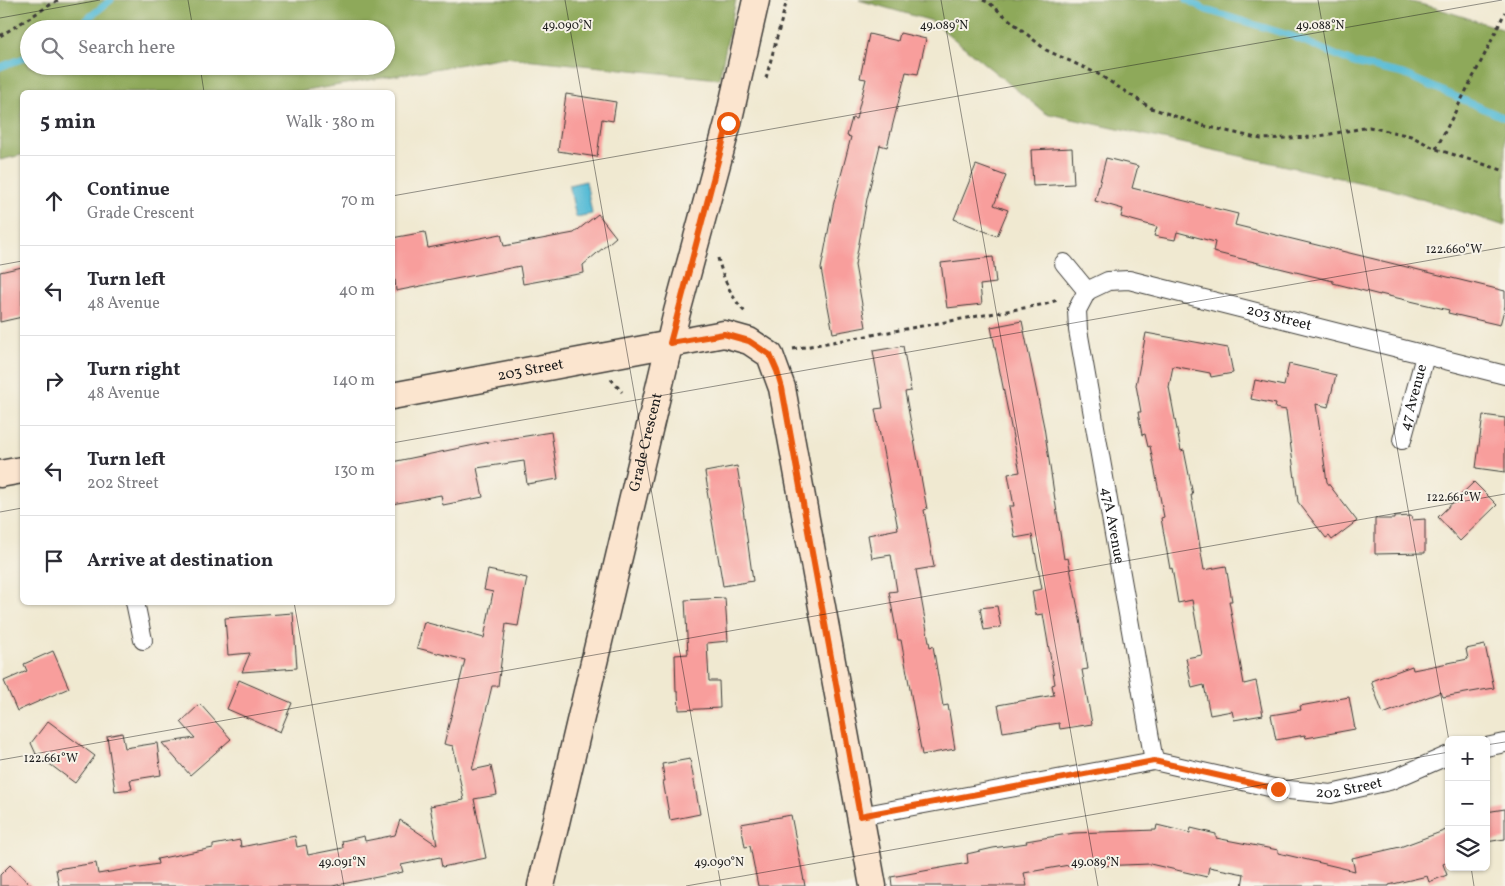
<!DOCTYPE html>
<meta charset="utf-8">
<style>
body{margin:0;font-family:Vollkorn,serif;background:#f2f2f3;color:#2b2b33}
.controls{position:absolute;right:15px;bottom:15px;display:grid;overflow:hidden;border-radius:8px;box-shadow:0 1px 4px #0004}
.controls button{width:45px;height:45px;display:grid;place-items:center;padding:0;border:0;border-bottom:1px solid #e1e1e2;background:#fff;color:#2b2b33;font:25px sans-serif}
.stop{position:absolute;width:15px;height:15px;margin:-11px;border:4px solid #ea580c;border-radius:50%;background:#fff}
.stop.end{background:#ea580c;border-color:#fff;box-shadow:0 1px 5px #0008}
.list{margin:0;padding:0;list-style:none}
h2{display:flex;justify-content:space-between;align-items:center;height:65px;margin:0;padding:0 20px;font-size:21px}
h2 small{font-size:16px;font-weight:400;color:#7c7c81}
.list li{display:grid;grid-template-columns:32px 1fr auto;gap:15px;align-items:center;box-sizing:border-box;height:90px;padding:0 20px;border-top:1px solid #e1e1e2}
.list b{display:block;font-size:19px;white-space:nowrap}
.list p{margin:0;font-size:16px;white-space:nowrap;color:#7c7c81}
.list em{font-size:16px;font-style:normal;color:#7c7c81}
.icon{flex:none;width:28px;height:28px;fill:none;stroke:currentColor;stroke-width:2;stroke-linecap:round;stroke-linejoin:round}
.map{position:relative;flex:none;width:1505px;height:886px;overflow:hidden}
.search{position:absolute;background:#fff;box-shadow:0 1px 4px #0004;left:20px;top:20px;width:375px;height:55px;display:flex;align-items:center;gap:12px;box-sizing:border-box;padding:0 18px;border-radius:28px;color:#7c7c81;font-size:19px}
.panel{position:absolute;background:#fff;box-shadow:0 1px 4px #0004;left:20px;top:90px;width:375px;height:515px;border-radius:8px}
.map>svg:first-child{display:block}
.forest{fill:#8ea95a;stroke:#55623b;fill-rule:evenodd}
.water{fill:#56bbd5;stroke:#396c78}
.lines{fill:none;stroke-linecap:round;stroke-linejoin:round}
.stream{stroke:#56bbd5;stroke-width:7}
.building{fill:#f89e9c}
.street-casing{stroke:#3c3b37;stroke-width:20}
.secondary-casing{stroke:#3c3b37;stroke-width:29}
.path{stroke:#3c3b37;stroke-width:3;stroke-dasharray:4 4;stroke-linecap:butt}
.street{stroke:#fff;stroke-width:18}
.secondary{stroke:#fbe5cf;stroke-width:26}
.route{stroke:#ea580c;stroke-width:6}
.ticks{fill:none;stroke:#1c1c1c;stroke-width:1;stroke-opacity:0.45}
.labels{text-anchor:middle;dominant-baseline:central;stroke-width:4;stroke-linejoin:round;paint-order:stroke}
.street-label{font-size:15px;fill:#1c1c1c;stroke:#f7f3e8}
.ticks-label{font-size:12px;text-anchor:middle;fill:#1c1c1c;stroke:#f7f3e8;stroke-width:4;stroke-linejoin:round;paint-order:stroke}
</style>
<div class="map">
<svg width="1505" height="886" viewBox="0 0 1505 886">
<rect width="100%" height="100%" fill="#f7f3e8"/>
<filter id="ink" filterUnits="userSpaceOnUse"><feTurbulence type="fractalNoise" baseFrequency=".02" numOctaves="2"/><feDisplacementMap in="SourceGraphic" scale="10" xChannelSelector="R" yChannelSelector="G"/><feConvolveMatrix kernelMatrix="1 2 1 2 8 2 1 2 1" color-interpolation-filters="sRGB"/></filter>
<filter id="wash" filterUnits="userSpaceOnUse"><feTurbulence type="fractalNoise" baseFrequency=".0096" numOctaves="4" result="noise"/><feDisplacementMap in="SourceGraphic" scale="20" xChannelSelector="R" yChannelSelector="G"/><feGaussianBlur stdDeviation="1.12" result="paint"/><feColorMatrix in="noise" values="0 0 0 0 0 0 0 0 0 0 0 0 0 0 0 0 0 1.4 0 .05"/><feComposite in="paint" operator="in"/></filter>
<g filter="url(#wash)">
<rect width="100%" height="100%" fill="#f0e9d1"/>
<!-- forest -->
<g class="forest">
<path d="M0 0H736L719 79 504 57 299 92H22V155L0 160ZM29 29H386V66H29Z"/>
<path d="M859 0H1402L1433 7 1505 30V226L1390 189 1045 113 932 21Z"/>
</g>
<!-- water -->
<path class="water" d="M586 181 592 214 576 217 569 185Z"/>
<g class="lines">
<!-- stream -->
<g class="stream">
<path d="M1187 0 1206 10 1292 36 1354 63 1403 74 1505 118"/>
<path d="M72 29 87 19 111 0"/>
<path d="M0 67 29 56"/>
</g>
</g>
<g id="blocks">
<!-- building -->
<g class="building">
<path d="M900 33 926 39 918 74 906 72 887 147 880 145 867 199 855 265 866 327 833 333 821 269 833 206 851 137 847 136 852 118 856 119 866 79 860 78 869 34 898 41Z"/>
<path d="M566 94 616 102 613 121 602 119 597 157 558 151Z"/>
<path d="M1072 148 1074 184 1033 186 1031 150Z"/>
<path d="M1106 158 1138 166 1132 188 1238 214 1235 225 1505 291V306L1500 325 1448 313 1449 310 1380 294V295L1333 283V281L1213 252 1215 242 1177 232 1175 240 1154 236 1157 227 1121 217 1123 209 1095 201Z"/>
<path d="M976 165 1006 176 994 205 1008 210 997 236 954 219Z"/>
<path d="M598 214 616 237 583 265 584 273 523 284 520 266 396 291 395 280H392V238L425 232 428 248 501 234 504 246 574 233Z"/>
<path d="M993 257 996 283 980 285 982 304 947 308 941 263Z"/>
<path d="M22 267V317L0 322V272Z"/>
<path d="M1022 321 1044 427 1064 559 1068 558 1080 619 1088 669 1082 670 1092 724 1060 729 1059 723 1003 732 998 705 1054 695 1052 685 1055 684 1043 614 1036 615 1032 591 1042 589 1032 535 1015 538 1009 506H1014L1008 474 1020 472 991 327Z"/>
<path d="M1146 333 1228 348 1233 373 1211 377 1210 373 1173 366 1169 387 1181 451 1184 450 1193 495H1191L1204 570 1226 566 1232 601H1229L1244 684 1256 681 1263 715 1234 720 1232 711 1210 715 1204 685 1192 688 1186 658 1202 655 1192 600 1178 603 1172 568 1170 569 1161 518 1164 517 1150 446 1148 447 1145 434 1142 435 1138 412H1141L1136 385Z"/>
<path d="M903 346 911 391 905 392 927 509 924 510 934 567 916 570 930 647 933 646 943 706 948 705 955 749 922 755 901 640H898L889 592 897 591 891 555 872 558 868 535 898 529 875 409 883 408 873 351Z"/>
<path d="M1289 364 1336 375 1328 407 1316 404 1327 482 1357 521 1332 540 1329 536 1326 538 1298 502 1286 410 1275 408 1276 404 1251 399 1255 380 1284 386Z"/>
<path d="M1483 415 1505 418V472L1476 468Z"/>
<path d="M551 432 558 479 527 484 524 461 477 468 483 497 443 505 441 495 392 504V462L489 442Z"/>
<path d="M737 466 744 508 743 509 753 581 723 586 707 491 708 490 705 472Z"/>
<path d="M1474 482 1497 505 1460 541 1438 517Z"/>
<path d="M1411 516 1412 520 1425 519V553L1375 554V519H1394V517Z"/>
<path d="M488 570 527 578 518 626 506 624 498 686H492L472 770 491 766 497 795 474 799 486 858 442 867 440 857 401 865 403 872 332 886H59L56 869 96 863 98 874 158 864 157 859 213 848V845L240 840 241 847 295 836 297 847 306 845 308 855 343 848 342 841 364 836 365 841 395 835 400 820 437 845 430 806 464 800 453 746 444 744 465 660 417 648 424 622 484 638 493 592 484 590Z"/>
<path d="M725 598 728 641 707 643 709 681H719L720 708 679 710 678 692H676L675 655 688 654 685 600Z"/>
<path d="M997 606 1001 627 984 630 980 608Z"/>
<path d="M293 613 297 668 242 672 250 653 228 655 225 618Z"/>
<path d="M1485 645 1494 688 1443 697 1441 692 1383 714 1371 681 1412 666 1413 670 1468 659 1466 649Z"/>
<path d="M53 651 69 688 17 711 4 681 27 671 24 664Z"/>
<path d="M239 680 292 703 280 732 227 709Z"/>
<path d="M1349 697 1355 729 1306 738 1305 735 1276 740 1271 715 1301 710 1300 706Z"/>
<path d="M200 704 231 739 190 775 162 743 195 738 181 722Z"/>
<path d="M48 721 95 756 75 783 36 754 31 743Z"/>
<path d="M122 733 125 748 157 743 161 775 130 780 132 789 115 791 107 736Z"/>
<path d="M690 759 700 814 670 820 663 781H665L662 764Z"/>
<path d="M1505 809V839L1486 842V812Z"/>
<path d="M791 815 805 886H758L750 846 745 847 741 824Z"/>
<path d="M1157 825 1190 833 1191 828 1216 834V838L1278 850V853L1355 871 1352 858 1400 847 1449 829V861L1443 864 1447 875 1429 882 1427 876 1389 885V886H1242L1244 874 1209 867 1207 877 1150 864 1097 866V860L1024 873 1027 886H892L891 877 968 863 967 854 993 848 1027 843 1026 841 1074 833 1156 830Z"/>
<path d="M10 865 32 886H0V875Z"/>
</g>
</g>
</g>
<g filter="url(#ink)">
<use href="#blocks" fill-opacity="0" stroke="#3c3b37" stroke-width="1"/>
<g class="lines">
<!-- street casing -->
<g class="street-casing">
<g id="street">
<path d="M1064 263 1087 291"/>
<path id="s1" d="M1087 291 1077 310 1078 330 1154 761"/>
<path id="s2" d="M1087 291 1108 281 1129 280 1505 375"/>
<path id="s3" d="M1402 440 1425 356"/>
<path d="M135 602 143 640"/>
<path d="M1486 747 1505 743"/>
<path id="s4" d="M860 816 1154 761 1278 789 1331 794 1389 781 1449 755"/>
</g>
</g>
<!-- secondary casing -->
<g class="secondary-casing">
<g id="secondary">
<path id="s5" d="M392 396 724 334 749 341 770 355 782 388 873 886"/>
<path d="M0 474 22 470"/>
<path id="s6" d="M541 886 677 312 728 123 756 0"/>
</g>
</g>
<!-- path -->
<g class="path">
<path d="M983 0 988 2 1046 50 1098 74 1151 108 1205 126 1261 139 1314 137 1369 127 1411 136 1436 149 1505 171"/>
<path d="M0 36 58 0"/>
<path d="M766 78 787 0"/>
<path d="M1436 149 1487 50 1505 12"/>
<path d="M718 258C723 278 731 297 745 312"/>
<path d="M793 349 1046 304 1060 299"/>
<path d="M611 379 622 392"/>
</g>
<!-- street -->
<use href="#street" class="street"/>
<!-- secondary -->
<use href="#secondary" class="secondary"/>
</g>
</g>
<g class="lines" filter="url(#ink)">
<!-- route -->
<path class="route" d="M728 123 670 343 724 334 749 341 770 355 777 371 782 388 860 816 1154 761 1278 789"/>
</g>
<!-- ticks -->
<path class="ticks" d="M188 0 193 29M565 0 721 886M941 0 1098 886M1318 0 1449 741M0 18 100 0M200 66 204 92M392 196 1502 0M0 265 22 261M392 443 1505 247M0 512 22 508M294 602 344 886M1486 745 1505 742M0 760 1505 494M1471 867 1474 886M686 886 1449 752"/>
<g class="labels">
<!-- street labels -->
<g class="street-label">
<text stroke="none"><textPath href="#s2" startOffset="199">203 Street</textPath></text>
<text stroke="none"><textPath href="#s5" startOffset="141">203 Street</textPath></text>
<text stroke="none"><textPath href="#s3" startOffset="44">47 Avenue</textPath></text>
<text stroke="none"><textPath href="#s6" startOffset="456">Grade Crescent</textPath></text>
<text stroke="none"><textPath href="#s1" startOffset="240">47A Avenue</textPath></text>
<text stroke="none"><textPath href="#s4" startOffset="498">202 Street</textPath></text>
</g>
</g>
<g class="ticks-label">
<text x="567" y="29">49.090°N</text>
<text x="944" y="29">49.089°N</text>
<text x="1320" y="29">49.088°N</text>
<text x="1454" y="253">122.660°W</text>
<text x="1454" y="501">122.661°W</text>
<text x="51" y="762">122.661°W</text>
<text x="342" y="866">49.091°N</text>
<text x="719" y="866">49.090°N</text>
<text x="1095" y="866">49.089°N</text>
</g>
</svg>
<div class="controls">
<button>+</button>
<button>−</button>
<button><svg class="icon" aria-label="layers" viewBox="0 0 24 24"><path d="M12 4l9 5-9 5-9-5zM3 14l9 5 9-5"/></svg></button>
</div>
<div class="stop" style="left:728px;top:123px"></div>
<div class="stop end" style="left:1278px;top:789px"></div>
<div class="search"><svg class="icon" aria-label="search" viewBox="0 0 24 24"><circle cx="10" cy="10" r="6"/><path d="M15 15l6 6"/></svg>Search here</div>
<section class="panel">
<h2>5 min<small>Walk · 380 m</small></h2>
<ul class="list">
<li><svg class="icon" aria-label="ahead" viewBox="0 0 24 24"><path d="M12 20V5M6 11l6-6 6 6"/></svg><div><b>Continue</b><p>Grade Crescent</p></div><em>70 m</em></li>
<li><svg class="icon" aria-label="left" viewBox="0 0 24 24"><path d="M17 20v-9H6M10 6l-5 5 5 5"/></svg><div><b>Turn left</b><p>48 Avenue</p></div><em>40 m</em></li>
<li><svg class="icon" aria-label="right" viewBox="0 0 24 24"><path d="M7 20v-9h11M14 6l5 5-5 5"/></svg><div><b>Turn right</b><p>48 Avenue</p></div><em>140 m</em></li>
<li><svg class="icon" aria-label="left" viewBox="0 0 24 24"><path d="M17 20v-9H6M10 6l-5 5 5 5"/></svg><div><b>Turn left</b><p>202 Street</p></div><em>130 m</em></li>
<li><svg class="icon" aria-label="arrive" viewBox="0 0 24 24"><path d="M6 21V4h12l-3 4 3 4H6"/></svg><div><b>Arrive at destination</b></div></li>
</ul>
</section>
</div>
